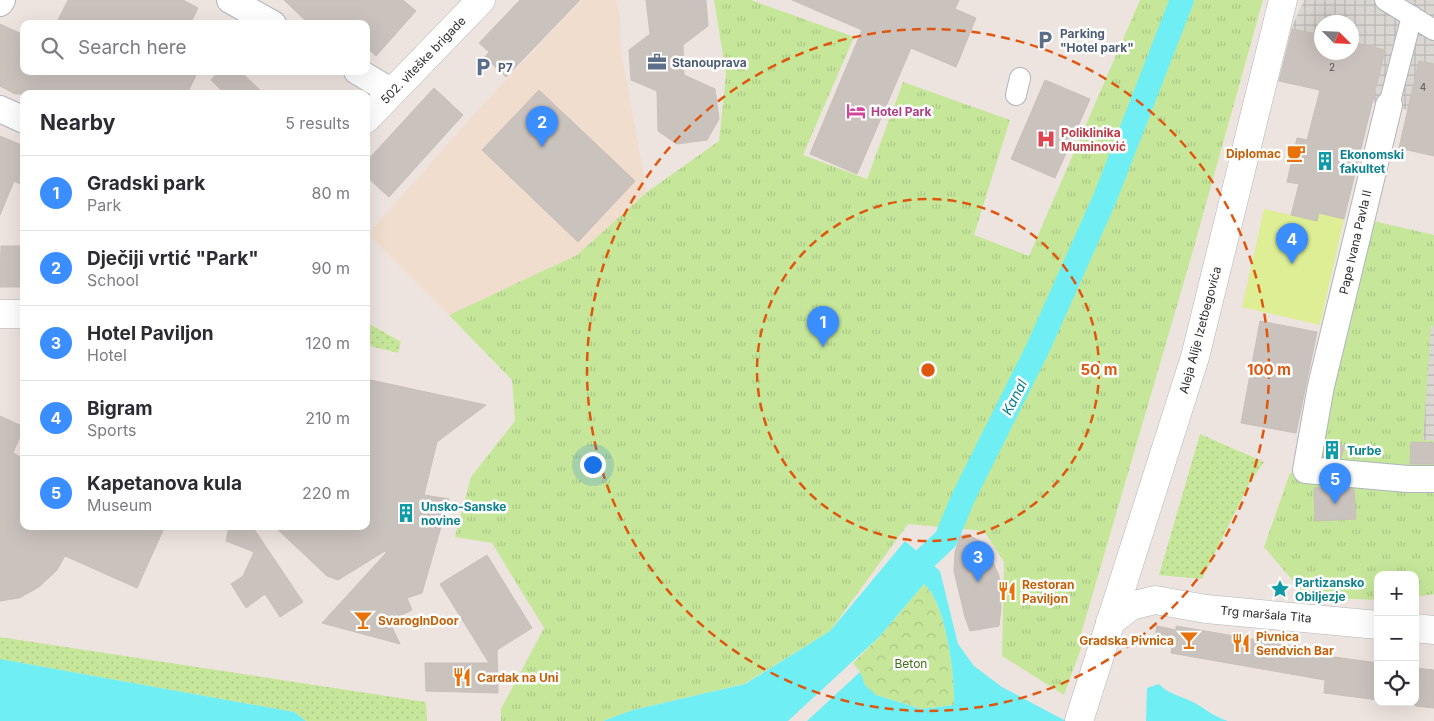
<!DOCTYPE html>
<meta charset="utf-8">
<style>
body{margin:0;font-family:Inter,sans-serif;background:#f7f7f7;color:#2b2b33}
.controls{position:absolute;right:15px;bottom:15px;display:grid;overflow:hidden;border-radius:10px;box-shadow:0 5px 20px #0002}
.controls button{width:45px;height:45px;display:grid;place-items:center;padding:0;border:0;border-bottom:1px solid #e1e1e2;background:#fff;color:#2b2b33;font:25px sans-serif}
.compass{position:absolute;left:1314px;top:15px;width:45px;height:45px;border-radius:50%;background:#fff;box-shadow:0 5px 20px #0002;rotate:114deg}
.you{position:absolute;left:592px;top:464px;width:18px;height:18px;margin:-12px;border:4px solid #fff;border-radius:50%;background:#1a73e8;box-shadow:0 0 0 8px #1a73e833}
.badge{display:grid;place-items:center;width:32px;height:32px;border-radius:50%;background:#3b8eff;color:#fff;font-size:16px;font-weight:700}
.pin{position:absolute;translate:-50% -41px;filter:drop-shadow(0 1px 2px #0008)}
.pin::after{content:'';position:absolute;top:26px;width:18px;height:15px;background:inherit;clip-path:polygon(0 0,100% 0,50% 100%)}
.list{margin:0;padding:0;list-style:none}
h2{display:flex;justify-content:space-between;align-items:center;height:65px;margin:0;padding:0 20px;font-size:21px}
h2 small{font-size:16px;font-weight:400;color:#7c7c81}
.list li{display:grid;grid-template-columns:32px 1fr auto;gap:15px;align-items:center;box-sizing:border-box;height:75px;padding:0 20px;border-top:1px solid #e1e1e2}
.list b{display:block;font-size:19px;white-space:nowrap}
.list p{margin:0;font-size:16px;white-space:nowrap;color:#7c7c81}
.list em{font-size:16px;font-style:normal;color:#7c7c81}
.icon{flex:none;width:28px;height:28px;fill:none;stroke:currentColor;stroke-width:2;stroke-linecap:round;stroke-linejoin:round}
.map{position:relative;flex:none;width:1434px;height:721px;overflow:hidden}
.search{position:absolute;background:#fff;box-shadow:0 5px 20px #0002;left:20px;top:20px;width:350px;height:55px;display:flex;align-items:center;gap:12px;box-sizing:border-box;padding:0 18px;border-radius:10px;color:#7c7c81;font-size:19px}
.panel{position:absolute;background:#fff;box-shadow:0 5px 20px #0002;left:20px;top:90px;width:350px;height:440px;border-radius:10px}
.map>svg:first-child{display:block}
.education{fill:#f0ddce}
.grass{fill:url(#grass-dots)}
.forest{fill:url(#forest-crowns)}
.park{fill:url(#park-tufts)}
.pitch{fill:#ddee95}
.plaza{fill:url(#plaza-grid)}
.water{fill:#6feff4}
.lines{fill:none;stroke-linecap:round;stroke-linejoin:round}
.canal{stroke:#6feff4;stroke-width:24}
.building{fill:#cac2bd;stroke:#cabfb8}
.pedestrian-casing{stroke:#afb5bd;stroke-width:22}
.minor-casing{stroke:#afb5bd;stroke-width:28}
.tertiary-casing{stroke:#afb5bd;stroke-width:29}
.secondary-casing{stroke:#afb5bd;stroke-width:29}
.pedestrian{stroke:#fff;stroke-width:20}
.minor{stroke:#fff;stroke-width:26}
.tertiary{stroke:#fff;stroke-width:28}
.secondary{stroke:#fff;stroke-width:28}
.ring{fill:none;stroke:#df570e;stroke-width:2.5;stroke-dasharray:9 6}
.labels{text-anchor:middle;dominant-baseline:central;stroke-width:5;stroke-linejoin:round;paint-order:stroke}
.number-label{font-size:10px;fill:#545251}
.service-label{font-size:12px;font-weight:bold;fill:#4e5e75;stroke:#fff;text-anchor:start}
.street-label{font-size:12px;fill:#2d2d2d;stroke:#fff}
.hotel-label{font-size:12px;font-weight:bold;fill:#b23c85;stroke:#fff;text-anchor:start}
.health-label{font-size:12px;font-weight:bold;fill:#be3a42;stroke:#fff;text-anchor:start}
.food-label{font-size:12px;font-weight:bold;fill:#c56008;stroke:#fff;text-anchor:start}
.culture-label{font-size:12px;font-weight:bold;fill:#0d838f;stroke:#fff;text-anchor:start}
.park-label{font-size:12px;fill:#3e6e18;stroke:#fff}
.water-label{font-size:14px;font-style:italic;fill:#09808f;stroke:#fff}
.centre{fill:#df570e;stroke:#fff;stroke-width:2.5}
.ring-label{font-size:15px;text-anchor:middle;font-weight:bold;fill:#df570e;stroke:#fff;stroke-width:5;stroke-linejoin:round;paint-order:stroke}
</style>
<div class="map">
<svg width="1434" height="721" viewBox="0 0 1434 721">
<defs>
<pattern id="grass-dots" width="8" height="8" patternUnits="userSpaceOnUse" patternTransform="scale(1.25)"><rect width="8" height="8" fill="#c6e79a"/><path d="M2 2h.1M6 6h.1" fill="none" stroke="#aac685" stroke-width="1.8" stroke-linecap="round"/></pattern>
<pattern id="forest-crowns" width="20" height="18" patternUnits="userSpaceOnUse" patternTransform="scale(1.25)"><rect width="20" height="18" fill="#c6e79a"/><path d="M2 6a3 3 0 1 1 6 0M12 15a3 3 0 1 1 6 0" fill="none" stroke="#aac685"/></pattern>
<pattern id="park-tufts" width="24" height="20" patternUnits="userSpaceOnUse" patternTransform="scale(1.25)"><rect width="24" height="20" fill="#c6e79a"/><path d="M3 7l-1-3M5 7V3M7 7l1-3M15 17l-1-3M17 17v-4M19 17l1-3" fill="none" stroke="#aac685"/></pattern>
<pattern id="plaza-grid" width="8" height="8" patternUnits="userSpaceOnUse" patternTransform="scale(1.25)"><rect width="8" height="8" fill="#dad6d2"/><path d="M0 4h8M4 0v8" fill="none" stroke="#bbb8b5"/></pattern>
</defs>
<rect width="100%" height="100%" fill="#eee4df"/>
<!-- education -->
<path class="education" d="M582 0H616L620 14 621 52 647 192 577 255 449 315 368 234 485 102Z"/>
<!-- grass -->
<g class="grass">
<path d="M366 322 401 342 398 353 366 345Z"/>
<path d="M1200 434 1264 462 1250 482 1202 579 1159 575Z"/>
<path d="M0 637 426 702 427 721H306L294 712 0 659Z"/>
</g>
<!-- forest -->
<path class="forest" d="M924 584C946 603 955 676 954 705L921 709 876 695 865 686 860 672 853 663 879 637Z"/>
<!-- park -->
<g class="park">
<path d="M714 0H751L854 37 803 155 867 179 903 82 1010 120 974 235 1029 256 1140 0H1263L1192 254 1079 641 1083 643 1064 695 1002 656 1004 562 984 531 908 524 830 631 744 684 633 710 603 721H501V709L544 628 492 543 455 537 471 477 515 421 512 380 449 315 577 255 647 192 719 141 726 74Z"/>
<path d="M1361 218 1434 235V594L1415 597V575H1378V600L1307 597 1264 547 1290 473 1306 470Z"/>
</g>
<!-- pitch -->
<path class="pitch" d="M1264 209 1317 221 1319 213 1344 219 1320 325 1242 307Z"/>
<!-- plaza -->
<g class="plaza">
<path d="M1304 0H1434V64L1419 61 1408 110 1373 102 1385 50 1352 42V22H1322L1321 35 1291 29Z"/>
<path d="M1431 326H1434V441L1423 440Z"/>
</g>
<!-- water -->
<g class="water">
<path d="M905 541 940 571 958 644 974 666 1002 687 1066 721H807L860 672 865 685 876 695 921 709 954 705C955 676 946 602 924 584L879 637 788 721H603L633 710 745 684 830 631Z"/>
<path d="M0 659 294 712 306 721H0Z"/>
<path d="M1159 684C1168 694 1181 696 1193 702 1206 709 1214 717 1228 721H1143H1146L1147 688Z"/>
</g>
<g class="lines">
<!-- canal -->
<path class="canal" d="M901 581 946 539 963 498 1037 350 1105 198 1182 0"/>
</g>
<!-- building -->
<g class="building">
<path d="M68 0H183L198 8 190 24H56Z"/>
<path d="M284 0H403L416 11 376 56 366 47V24H309Z"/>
<path d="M520 0H580L506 77 485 57 489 52 479 43Z"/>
<path d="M646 0H706L708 26 683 45 684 75 715 89 719 119 707 140 677 144 658 131 657 91 631 80 629 50 650 34Z"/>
<path d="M792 0H959L955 9 976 18 956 67 911 48 857 174 810 154 862 30Z"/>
<path d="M0 24 24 35V71H198L187 94H15L0 86Z"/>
<path d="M1292 29 1322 35V52H1352V42L1385 50 1344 219 1319 213 1317 221 1291 215 1299 184 1287 182 1297 138 1307 140 1320 90 1279 81Z"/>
<path d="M1419 61 1434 64V156L1399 148Z"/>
<path d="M219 71H240L264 94H225L211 80Z"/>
<path d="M1045 80 1090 99 1055 178 1011 159Z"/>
<path d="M434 88 463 115 389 197 366 176V162Z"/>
<path d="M539 90 635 181 578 242 482 150Z"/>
<path d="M0 136 24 146V186L14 181 0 215Z"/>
<path d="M1 246H24V287H0Z"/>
<path d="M1260 321 1317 332 1296 433 1241 423Z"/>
<path d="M366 379 486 405 437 442 424 495 449 499 422 593 407 598 412 610 389 621 400 644 322 623 386 553 385 551 338 580 327 576 274 526H366Z"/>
<path d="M0 416 24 427 13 453 24 459V526H165L137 588 65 556 57 570 39 587 19 598 0 601Z"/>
<path d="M1336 439 1344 448 1341 458 1324 456 1326 441Z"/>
<path d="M1411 442 1434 443V464H1410Z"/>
<path d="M1333 487 1354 489 1356 519 1315 521 1314 488Z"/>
<path d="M229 526H252L303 602 280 617 265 594 246 608 231 584 243 576 254 552 226 541Z"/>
<path d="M967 534 985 544 999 576 1001 607 999 626 970 631 965 617 954 571 955 552 960 536Z"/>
<path d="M487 555 532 628 497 650 498 693 426 691 425 663H489L440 584Z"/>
<path d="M1157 626 1176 630V626L1328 652 1327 656 1378 663V700L1324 693 1325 680 1171 653 1172 647 1153 645Z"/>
<path d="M1415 668 1434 670V708L1415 706Z"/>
</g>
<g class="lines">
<!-- pedestrian casing -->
<g class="pedestrian-casing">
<g id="pedestrian">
<path d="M1385 0 1434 30"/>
<path d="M1016 95 1020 78"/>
<path d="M1389 105 1412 16"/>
</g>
</g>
<!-- minor casing -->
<g class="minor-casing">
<g id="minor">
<path d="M230 0 273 24"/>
<path d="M0 3 2 0"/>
<path d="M357 71 392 92"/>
<path d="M1389 105 1321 386 1306 470 1408 479H1434"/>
<path d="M0 109 24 120"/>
</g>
</g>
<!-- tertiary casing -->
<g class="tertiary-casing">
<g id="tertiary">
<path d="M366 119 481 0"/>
<path d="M0 314H24"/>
</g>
</g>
<!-- secondary casing -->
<g class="secondary-casing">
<g id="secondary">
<path d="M1110 622 1131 606 1155 600 1206 609 1378 625"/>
<path d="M1415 628 1434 630"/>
<path d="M1079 721 1195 357 1283 0"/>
</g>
</g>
<!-- pedestrian -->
<use href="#pedestrian" class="pedestrian"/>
<!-- minor -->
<use href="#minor" class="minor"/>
<!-- tertiary -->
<use href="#tertiary" class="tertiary"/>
<!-- secondary -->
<use href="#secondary" class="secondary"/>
</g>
<!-- distance rings -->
<g class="ring">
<circle cx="928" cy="370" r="171"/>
<circle cx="928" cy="370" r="341"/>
</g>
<!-- icons -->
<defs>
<g id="parking-bare" transform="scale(1.5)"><path d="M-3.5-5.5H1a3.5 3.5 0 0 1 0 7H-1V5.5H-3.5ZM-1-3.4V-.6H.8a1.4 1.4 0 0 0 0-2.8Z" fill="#5c6f8a" stroke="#fff" stroke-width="2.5" paint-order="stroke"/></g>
<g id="office-bare" transform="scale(1.5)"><path d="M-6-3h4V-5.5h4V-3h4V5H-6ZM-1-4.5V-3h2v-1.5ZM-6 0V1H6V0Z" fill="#5c6f8a" stroke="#fff" stroke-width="2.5" paint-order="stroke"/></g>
<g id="hotel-bare" transform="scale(1.5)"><path d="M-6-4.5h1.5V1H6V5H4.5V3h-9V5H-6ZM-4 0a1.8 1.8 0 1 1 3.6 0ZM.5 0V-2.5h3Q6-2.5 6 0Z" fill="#d1479c" stroke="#fff" stroke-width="2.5" paint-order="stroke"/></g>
<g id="hospital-bare" transform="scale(1.5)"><path d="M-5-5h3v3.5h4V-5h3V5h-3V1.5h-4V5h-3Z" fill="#e0444e" stroke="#fff" stroke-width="2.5" paint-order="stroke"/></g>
<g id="cafe-bare" transform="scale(1.5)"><path d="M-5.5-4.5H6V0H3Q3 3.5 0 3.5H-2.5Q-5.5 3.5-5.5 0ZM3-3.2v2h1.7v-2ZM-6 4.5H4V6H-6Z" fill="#e8710a" stroke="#fff" stroke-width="2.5" paint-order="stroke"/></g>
<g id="building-bare" transform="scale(1.5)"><path d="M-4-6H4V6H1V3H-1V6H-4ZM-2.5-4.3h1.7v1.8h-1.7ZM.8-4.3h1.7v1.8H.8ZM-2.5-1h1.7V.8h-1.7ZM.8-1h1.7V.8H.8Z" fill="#0f9aa8" stroke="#fff" stroke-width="2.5" paint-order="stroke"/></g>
<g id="sight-bare" transform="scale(1.5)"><path d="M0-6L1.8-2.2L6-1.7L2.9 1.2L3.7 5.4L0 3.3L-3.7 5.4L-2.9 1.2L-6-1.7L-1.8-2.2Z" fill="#0f9aa8" stroke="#fff" stroke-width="2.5" paint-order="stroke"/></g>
<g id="restaurant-bare" transform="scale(1.5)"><path d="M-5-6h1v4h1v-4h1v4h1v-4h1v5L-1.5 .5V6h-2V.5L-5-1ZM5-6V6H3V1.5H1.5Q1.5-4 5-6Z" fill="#e8710a" stroke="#fff" stroke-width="2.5" paint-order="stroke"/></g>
<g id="bar-bare" transform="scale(1.5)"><path d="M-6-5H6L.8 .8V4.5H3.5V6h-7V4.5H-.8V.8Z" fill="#e8710a" stroke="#fff" stroke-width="2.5" paint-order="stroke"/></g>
</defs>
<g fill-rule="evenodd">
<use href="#parking-bare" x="1045" y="40"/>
<use href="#office-bare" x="657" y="62"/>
<use href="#parking-bare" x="483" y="67"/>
<use href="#hotel-bare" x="856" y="111"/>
<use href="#hospital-bare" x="1046" y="139"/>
<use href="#cafe-bare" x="1296" y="153"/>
<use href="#building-bare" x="1325" y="161"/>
<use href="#building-bare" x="1332" y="450"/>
<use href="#building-bare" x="406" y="513"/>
<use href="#sight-bare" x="1280" y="589"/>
<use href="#restaurant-bare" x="1007" y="591"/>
<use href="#bar-bare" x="363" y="620"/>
<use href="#bar-bare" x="1189" y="640"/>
<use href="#restaurant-bare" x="1241" y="643"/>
<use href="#restaurant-bare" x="462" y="677"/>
</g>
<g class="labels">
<!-- number labels -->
<g class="number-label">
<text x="1332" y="67">2</text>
<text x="1423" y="87">4</text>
</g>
<!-- service labels -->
<g class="service-label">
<text x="1060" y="33">Parking<tspan x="1060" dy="14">"Hotel park"</tspan></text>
<text x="672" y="62">Stanouprava</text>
<text x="498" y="67">P7</text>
</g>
<!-- street labels -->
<g class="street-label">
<text transform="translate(423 60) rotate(-46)">502. viteške brigade</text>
<text transform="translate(1355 242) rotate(-77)">Pape Ivana Pavla II</text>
<text transform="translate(1200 330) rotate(-75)">Aleja Alije Izetbegovića</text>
<text transform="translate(1266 614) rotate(5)">Trg maršala Tita</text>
</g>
<!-- hotel labels -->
<g class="hotel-label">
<text x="871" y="111">Hotel Park</text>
</g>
<!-- health labels -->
<g class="health-label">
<text x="1061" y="132">Poliklinika<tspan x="1061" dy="14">Muminović</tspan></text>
</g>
<!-- food labels -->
<g class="food-label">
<text x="1281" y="153" text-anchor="end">Diplomac</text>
<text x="1022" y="584">Restoran<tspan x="1022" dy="14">Paviljon</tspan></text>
<text x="378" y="620">SvarogInDoor</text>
<text x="1256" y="636">Pivnica<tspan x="1256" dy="14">Sendvich Bar</tspan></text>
<text x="1174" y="640" text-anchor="end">Gradska Pivnica</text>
<text x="477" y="677">Cardak na Uni</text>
</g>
<!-- culture labels -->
<g class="culture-label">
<text x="1340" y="154">Ekonomski<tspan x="1340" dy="14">fakultet</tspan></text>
<text x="1347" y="450">Turbe</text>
<text x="421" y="506">Unsko-Sanske<tspan x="421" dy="14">novine</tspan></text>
<text x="1295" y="582">Partizansko<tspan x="1295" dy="14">Obiljezje</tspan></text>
</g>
<!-- park labels -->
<g class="park-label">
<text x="911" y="663">Beton</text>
</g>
<!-- water labels -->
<g class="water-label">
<text transform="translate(1014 397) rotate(-63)">Kanal</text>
</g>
</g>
<circle cx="928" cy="370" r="8" class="centre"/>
<g class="ring-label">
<text x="1099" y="375">50 m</text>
<text x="1269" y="375">100 m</text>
</g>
</svg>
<div class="controls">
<button>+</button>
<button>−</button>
<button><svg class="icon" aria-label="locate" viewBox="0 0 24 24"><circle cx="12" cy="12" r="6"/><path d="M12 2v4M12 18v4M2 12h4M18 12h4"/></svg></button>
</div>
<svg class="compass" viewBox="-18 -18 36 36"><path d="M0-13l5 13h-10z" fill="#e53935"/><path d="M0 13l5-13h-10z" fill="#7c7c81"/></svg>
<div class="you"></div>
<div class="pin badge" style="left:823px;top:347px">1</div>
<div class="pin badge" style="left:542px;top:147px">2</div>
<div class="pin badge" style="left:978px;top:582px">3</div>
<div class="pin badge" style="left:1292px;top:264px">4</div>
<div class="pin badge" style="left:1335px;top:504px">5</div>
<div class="search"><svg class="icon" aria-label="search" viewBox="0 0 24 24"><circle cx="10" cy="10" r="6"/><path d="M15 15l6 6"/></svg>Search here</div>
<section class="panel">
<h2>Nearby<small>5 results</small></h2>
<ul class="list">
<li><span class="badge">1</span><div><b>Gradski park</b><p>Park</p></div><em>80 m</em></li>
<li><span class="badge">2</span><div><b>Dječiji vrtić &quot;Park&quot;</b><p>School</p></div><em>90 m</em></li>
<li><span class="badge">3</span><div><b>Hotel Paviljon</b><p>Hotel</p></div><em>120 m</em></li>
<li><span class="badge">4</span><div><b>Bigram</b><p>Sports</p></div><em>210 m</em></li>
<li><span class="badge">5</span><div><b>Kapetanova kula</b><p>Museum</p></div><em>220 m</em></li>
</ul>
</section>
</div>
